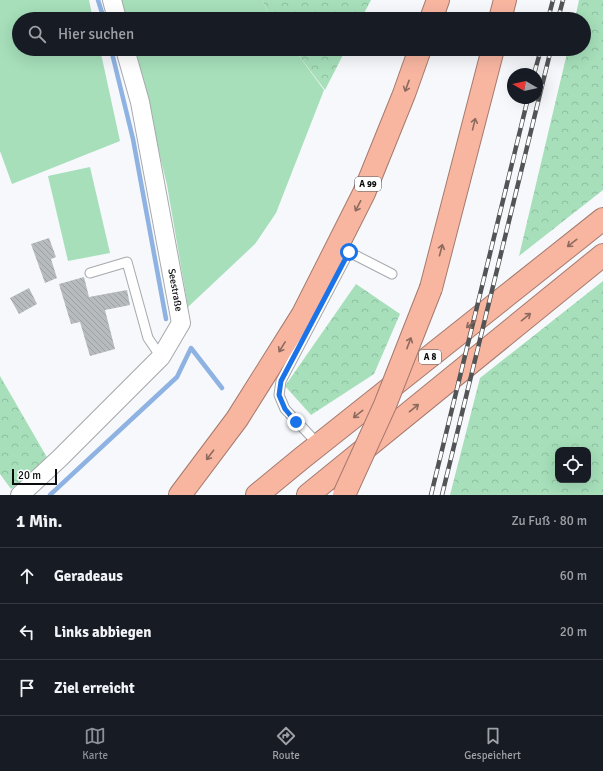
<!DOCTYPE html>
<html lang="de">
<meta charset="utf-8">
<style>
body{margin:0;font-family:Signika,sans-serif;background:#20242c;color:#f1f3f6}
.controls{position:absolute;right:12px;bottom:12px;display:grid;overflow:hidden;border-radius:8px;box-shadow:0 4px 16px #0002}
.controls button{width:36px;height:36px;display:grid;place-items:center;padding:0;border:0;border-bottom:1px solid #363941;background:#171b24;color:#f1f3f6;font:20px sans-serif}
.compass{position:absolute;left:507px;top:68px;width:36px;height:36px;border-radius:50%;background:#171b24;box-shadow:0 4px 16px #0002;rotate:279deg}
.scale{position:absolute;left:12px;bottom:10px;width:45px;box-sizing:border-box;padding-left:4px;border:2px solid #0b0c0d;border-top:0;font-size:11px;line-height:14px;white-space:nowrap;color:#0b0c0d;-webkit-text-stroke:3px #fff;paint-order:stroke}
.stop{position:absolute;width:12px;height:12px;margin:-9px;border:3px solid #1a73e8;border-radius:50%;background:#fff}
.stop.end{background:#1a73e8;border-color:#fff;box-shadow:0 1px 4px #0008}
.list{margin:0;padding:0;list-style:none}
h2{display:flex;justify-content:space-between;align-items:center;height:52px;margin:0;padding:0 16px;font-size:17px}
h2 small{font-size:13px;font-weight:400;color:#9ea1a6}
.list li{display:grid;grid-template-columns:26px 1fr auto;gap:12px;align-items:center;box-sizing:border-box;height:56px;padding:0 16px;border-top:1px solid #363941}
.list b{display:block;font-size:15px;white-space:nowrap}
.list em{font-size:13px;font-style:normal;color:#9ea1a6}
.icon{flex:none;width:22px;height:22px;fill:none;stroke:currentColor;stroke-width:2;stroke-linecap:round;stroke-linejoin:round}
.map{position:relative;flex:none;width:603px;height:495px;overflow:hidden}
.search{position:absolute;background:#171b24;box-shadow:0 4px 16px #0002;left:12px;right:12px;top:12px;height:44px;display:flex;align-items:center;gap:10px;box-sizing:border-box;padding:0 14px;border-radius:22px;color:#9ea1a6;font-size:15px}
.sheet{height:220px;background:#171b24}
nav{display:flex;justify-content:space-around;align-items:center;box-sizing:border-box;height:56px;border-top:1px solid #363941;background:#171b24;font-size:11px;color:#9ea1a6}
nav a{display:grid;justify-items:center;gap:2px}
nav .on{color:#8c9099}
.map>svg:first-child{display:block}
.grass{fill:#a6dfba}
.forest{fill:url(#forest-crowns);fill-rule:evenodd}
.lines{fill:none;stroke-linecap:round;stroke-linejoin:round}
.stream{stroke:#8eb2e2;stroke-width:4.5}
.building{fill:url(#building-back-hatch)}
.lane-casing{stroke:#a6a9ac;stroke-width:11}
.street-casing{stroke:#a6a9ac;stroke-width:20}
.highway-casing{stroke:#a57a6d;stroke-width:24}
.lane{stroke:#fff;stroke-width:9}
.street{stroke:#fff;stroke-width:18}
.highway{stroke:#f8b6a1;stroke-width:22}
.rail-casing{stroke:#535456;stroke-width:4.5}
.rail{stroke:#fff;stroke-width:3;stroke-dasharray:9;stroke-linecap:butt}
.highway-bridge-casing{stroke:#a57a6d;stroke-width:24;stroke-linecap:butt}
.highway-bridge{stroke:#f8b6a1;stroke-width:22}
.oneway{stroke:#8d6a5e}
.route{stroke:#1a73e8;stroke-width:5}
.labels{text-anchor:middle;dominant-baseline:central;stroke-width:3;stroke-linejoin:round;paint-order:stroke}
.shield{fill:#fff;stroke:#545556;stroke-width:1}
.shield-label{font-size:9px;font-weight:bold;fill:#0b0c0d}
.street-label{font-size:10px;fill:#0b0c0d;stroke:#fff}
</style>
<div class="map">
<svg width="603" height="495" viewBox="0 0 603 495">
<defs>
<pattern id="forest-crowns" width="20" height="18" patternUnits="userSpaceOnUse"><rect width="20" height="18" fill="#a6dfba"/><path d="M2 6a3 3 0 1 1 6 0M12 15a3 3 0 1 1 6 0" fill="none" stroke="#8ebe9f"/></pattern>
<pattern id="building-back-hatch" width="6" height="6" patternUnits="userSpaceOnUse"><rect width="6" height="6" fill="#b8bbbe"/><path d="M-1 5l2 2M0 0l6 6M5-1l2 2" fill="none" stroke="#9da0a2"/></pattern>
</defs>
<rect width="100%" height="100%" fill="#f6f8fc"/>
<!-- grass -->
<g class="grass">
<path d="M0 0H89L93 19H19V49H100L120 141 12 184 0 151Z"/>
<path d="M120 0H262L268 13 272 19H126Z"/>
<path d="M134 49H294L324 90 276 213 255 244 188 307 167 185Z"/>
<path d="M90 167 110 253 68 261 48 176Z"/>
</g>
<!-- forest -->
<g class="forest">
<path d="M262 0H371L361 19H272L268 13Z"/>
<path d="M579 0H603V190L519 256 568 49H584V19H575Z"/>
<path d="M294 49H346L325 90Z"/>
<path d="M603 281V495H450L480 378ZM558 450H588V480H558Z"/>
<path d="M356 284 400 314 374 374 311 415 285 386Z"/>
<path d="M0 376 49 461 11 489 0 474Z"/>
</g>
<g class="lines">
<!-- stream -->
<g class="stream">
<path d="M98 0 104 19"/>
<path d="M111 49 133 139 166 319"/>
<path d="M50 495 177 377 191 348 222 388"/>
</g>
</g>
<!-- building -->
<g class="building">
<path d="M49 238 56 257 51 259 57 278 45 283 31 244Z"/>
<path d="M84 277 89 297 127 290 130 305 105 310 115 349 90 356 80 322 71 324 59 284Z"/>
<path d="M29 288 37 304 19 314 10 298Z"/>
</g>
<g class="lines">
<!-- lane casing -->
<g class="lane-casing">
<g id="lane">
<path d="M90 273 127 262 148 338 161 357"/>
<path d="M319 445 285 409 279 395 281 381 349 252 392 274"/>
</g>
</g>
<!-- street casing -->
<g class="street-casing">
<g id="street">
<path d="M112 0 117 19"/>
<path d="M20 495 60 458 161 357 181 323 140 102 125 49"/>
</g>
</g>
<!-- highway casing -->
<g class="highway-casing">
<g id="highway">
<path d="M431 19 438 0"/>
<path d="M500 19 505 0"/>
<path d="M431 288 493 49"/>
<path d="M180 495 237 419 303 314 364 193 404 94 420 49"/>
<path d="M257 495 302 458 603 219"/>
<path d="M308 495 603 255"/>
</g>
</g>
<!-- lane -->
<use href="#lane" class="lane"/>
<!-- street -->
<use href="#street" class="street"/>
<!-- highway -->
<use href="#highway" class="highway"/>
<!-- rail casing -->
<g class="rail-casing">
<g id="rail">
<path d="M548 19 553 0"/>
<path d="M558 19 563 0"/>
<path d="M534 74 541 49"/>
<path d="M431 495 528 98"/>
<path d="M442 495 551 49"/>
</g>
</g>
<!-- rail -->
<use href="#rail" class="rail"/>
<!-- highway-bridge casing -->
<g class="highway-bridge-casing">
<path id="highway-bridge" d="M344 495 385 405 431 288"/>
</g>
<!-- highway-bridge -->
<use href="#highway-bridge" class="highway-bridge"/>
</g>
<!-- one-way arrows -->
<defs><path id="oneway-shaft" d="M-6 0H5M1.5-3L5.5 0L1.5 3" fill="none" stroke-width="1.6" stroke-linecap="round" stroke-linejoin="round"/></defs>
<g class="oneway">
<use href="#oneway-shaft" transform="translate(407 86) rotate(110)"/>
<use href="#oneway-shaft" transform="translate(474 124) rotate(-76)"/>
<use href="#oneway-shaft" transform="translate(358 206) rotate(117)"/>
<use href="#oneway-shaft" transform="translate(572 243) rotate(142)"/>
<use href="#oneway-shaft" transform="translate(441 250) rotate(-75)"/>
<use href="#oneway-shaft" transform="translate(526 317) rotate(-39)"/>
<use href="#oneway-shaft" transform="translate(471 324) rotate(142)"/>
<use href="#oneway-shaft" transform="translate(409 343) rotate(-69)"/>
<use href="#oneway-shaft" transform="translate(282 347) rotate(122)"/>
<use href="#oneway-shaft" transform="translate(414 408) rotate(-39)"/>
<use href="#oneway-shaft" transform="translate(358 414) rotate(142)"/>
<use href="#oneway-shaft" transform="translate(210 455) rotate(127)"/>
</g>
<g class="lines">
<!-- route -->
<path class="route" d="M296 422 285 409 279 395 281 381 349 252"/>
</g>
<g class="labels">
<!-- shield labels -->
<g class="shield">
<rect x="355" y="177" width="26" height="14" rx="3"/>
<rect x="419" y="350" width="22" height="14" rx="3"/>
</g>
<g class="shield-label">
<text x="368" y="184">A 99</text>
<text x="430" y="357">A 8</text>
</g>
<!-- street labels -->
<g class="street-label">
<text transform="translate(175 290) rotate(80)">Seestraße</text>
</g>
</g>
</svg>
<div class="controls">
<button><svg class="icon" aria-label="locate" viewBox="0 0 24 24"><circle cx="12" cy="12" r="6"/><path d="M12 2v4M12 18v4M2 12h4M18 12h4"/></svg></button>
</div>
<svg class="compass" viewBox="-18 -18 36 36"><path d="M0-13l5 13h-10z" fill="#e53935"/><path d="M0 13l5-13h-10z" fill="#9ea1a6"/></svg>
<div class="scale">20 m</div>
<div class="stop" style="left:349px;top:252px"></div>
<div class="stop end" style="left:296px;top:422px"></div>
<div class="search"><svg class="icon" aria-label="search" viewBox="0 0 24 24"><circle cx="10" cy="10" r="6"/><path d="M15 15l6 6"/></svg>Hier suchen</div>
</div>
<section class="sheet">
<h2>1 Min.<small>Zu Fuß · 80 m</small></h2>
<ul class="list">
<li><svg class="icon" aria-label="ahead" viewBox="0 0 24 24"><path d="M12 20V5M6 11l6-6 6 6"/></svg><div><b>Geradeaus</b></div><em>60 m</em></li>
<li><svg class="icon" aria-label="left" viewBox="0 0 24 24"><path d="M17 20v-9H6M10 6l-5 5 5 5"/></svg><div><b>Links abbiegen</b></div><em>20 m</em></li>
<li><svg class="icon" aria-label="arrive" viewBox="0 0 24 24"><path d="M6 21V4h12l-3 4 3 4H6"/></svg><div><b>Ziel erreicht</b></div></li>
</ul>
</section>
<nav>
<a class="on"><svg class="icon" aria-label="map" viewBox="0 0 24 24"><path d="M3 6l6-2 6 2 6-2v14l-6 2-6-2-6 2zM9 4v14M15 6v14"/></svg>Karte</a>
<a><svg class="icon" aria-label="directions" viewBox="0 0 24 24"><path d="M12 3l9 9-9 9-9-9zM9 14v-3h6M13 9l2 2-2 2"/></svg>Route</a>
<a><svg class="icon" aria-label="saved" viewBox="0 0 24 24"><path d="M7 4h10v16l-5-4-5 4z"/></svg>Gespeichert</a>
</nav>
